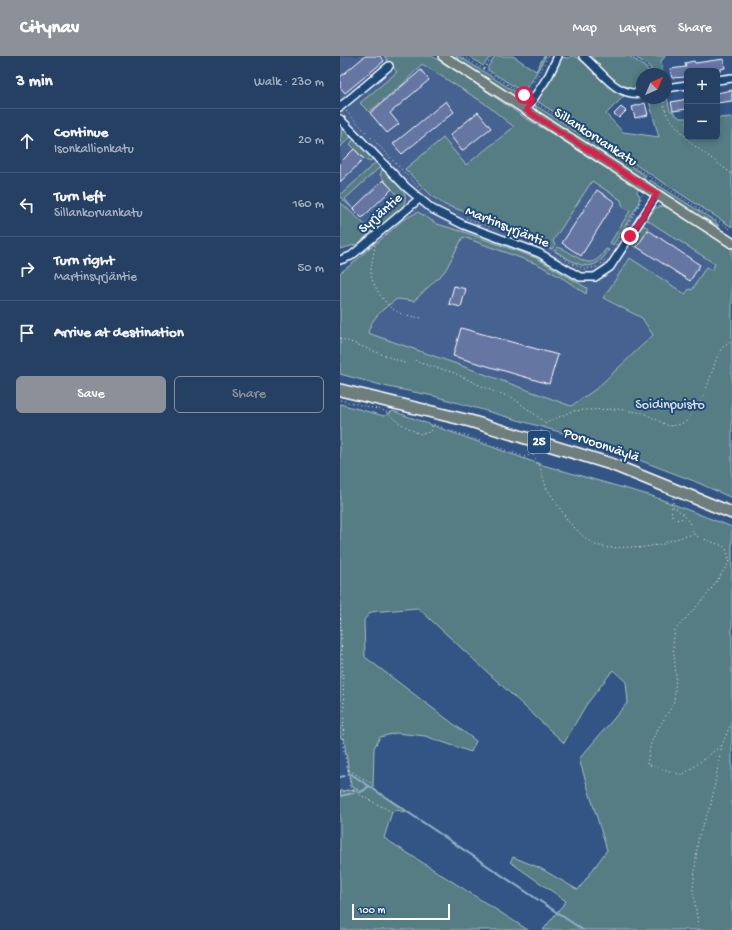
<!DOCTYPE html>
<meta charset="utf-8">
<style>
body{margin:0;font-family:"Gochi Hand",sans-serif;background:#2e476a;color:#f1f3f6}
.controls{position:absolute;right:12px;top:12px;display:grid;overflow:hidden;border-radius:6px;box-shadow:0 2px 6px #0003}
.controls button{width:36px;height:36px;display:grid;place-items:center;padding:0;border:0;border-bottom:1px solid #425978;background:#264064;color:#f1f3f6;font:20px sans-serif}
.compass{position:absolute;left:296px;top:12px;width:36px;height:36px;border-radius:50%;background:#264064;box-shadow:0 2px 6px #0003;rotate:44deg}
.scale{position:absolute;left:12px;bottom:10px;width:98px;box-sizing:border-box;padding-left:4px;border:2px solid #fff;border-top:0;font-size:11px;line-height:14px;white-space:nowrap;color:#fff;-webkit-text-stroke:3px #1f4a7a;paint-order:stroke}
.stop{position:absolute;width:12px;height:12px;margin:-9px;border:3px solid #e11d48;border-radius:50%;background:#fff}
.stop.end{background:#e11d48;border-color:#fff;box-shadow:0 1px 4px #0008}
.list{margin:0;padding:0;list-style:none}
h2{display:flex;justify-content:space-between;align-items:center;height:52px;margin:0;padding:0 16px;font-size:17px}
h2 small{font-size:13px;font-weight:400;color:#a4afbf}
.list li{display:grid;grid-template-columns:26px 1fr auto;gap:12px;align-items:center;box-sizing:border-box;height:64px;padding:0 16px;border-top:1px solid #425978}
.list b{display:block;font-size:15px;white-space:nowrap}
.list p{margin:0;font-size:13px;white-space:nowrap;color:#a4afbf}
.list em{font-size:13px;font-style:normal;color:#a4afbf}
.actions{display:flex;gap:8px;padding:12px 16px}
.actions a{flex:1;padding:9px 0;border:1px solid #8c9099;border-radius:6px;text-align:center;font-size:14px;color:#8c9099}
.actions .main{background:#8c9099;color:#fff}
.icon{flex:none;width:22px;height:22px;fill:none;stroke:currentColor;stroke-width:2;stroke-linecap:round;stroke-linejoin:round}
.map{position:relative;flex:none;width:392px;height:874px;overflow:hidden}
header{display:flex;align-items:center;gap:24px;box-sizing:border-box;height:56px;padding:0 20px;background:#8c9099;color:#fff}
header strong{font-size:19px}
nav{display:flex;gap:22px;margin-inline-start:auto;font-size:14px}
main{display:flex}
aside{flex:1;background:#264064}
.map>svg:first-child{display:block}
.built{fill:#456290}
.green{fill:#567d83;stroke:#aabec1}
.lines{fill:none;stroke-linecap:round;stroke-linejoin:round}
.stream{stroke:#93b0cb;stroke-width:2}
.building{fill:#6576a3;stroke:#fff}
.minor-casing{stroke:#fff;stroke-width:10}
.major-casing{stroke:#fff;stroke-width:12}
.highway-casing{stroke:#fff;stroke-width:14}
.path{stroke:#fff;stroke-width:1;stroke-dasharray:1 3;stroke-linecap:butt}
.minor{stroke:#1f4a7a;stroke-width:7}
.major{stroke:#6d7e7c;stroke-width:9}
.highway{stroke:#6d7e7c;stroke-width:11}
.route{stroke:#e11d48;stroke-width:5}
.labels{text-anchor:middle;dominant-baseline:central;stroke-width:4;stroke-linejoin:round;paint-order:stroke}
.shield{fill:#1f4a7a;stroke:#bcc9d7;stroke-width:1}
.shield-label{font-size:13px;font-weight:bold;fill:#fff}
.street-label{font-size:14px;fill:#fff;stroke:#1f4a7a}
.park-label{font-size:14px;fill:#d5dee0;stroke:#1f4a7a}
</style>
<header>
<strong>Citynav</strong>
<nav><a>Map</a><a>Layers</a><a>Share</a></nav>
</header>
<main>
<aside>
<h2>3 min<small>Walk · 230 m</small></h2>
<ul class="list">
<li><svg class="icon" aria-label="ahead" viewBox="0 0 24 24"><path d="M12 20V5M6 11l6-6 6 6"/></svg><div><b>Continue</b><p>Isonkallionkatu</p></div><em>20 m</em></li>
<li><svg class="icon" aria-label="left" viewBox="0 0 24 24"><path d="M17 20v-9H6M10 6l-5 5 5 5"/></svg><div><b>Turn left</b><p>Sillankorvankatu</p></div><em>160 m</em></li>
<li><svg class="icon" aria-label="right" viewBox="0 0 24 24"><path d="M7 20v-9h11M14 6l5 5-5 5"/></svg><div><b>Turn right</b><p>Martinsyrjäntie</p></div><em>50 m</em></li>
<li><svg class="icon" aria-label="arrive" viewBox="0 0 24 24"><path d="M6 21V4h12l-3 4 3 4H6"/></svg><div><b>Arrive at destination</b></div></li>
</ul>
<div class="actions"><a class="main">Save</a><a>Share</a></div>
</aside>
<div class="map">
<svg width="392" height="874" viewBox="0 0 392 874">
<rect width="100%" height="100%" fill="#325585"/>
<filter id="ink" filterUnits="userSpaceOnUse"><feTurbulence type="fractalNoise" baseFrequency=".025" numOctaves="2"/><feDisplacementMap in="SourceGraphic" scale="8" xChannelSelector="R" yChannelSelector="G"/><feConvolveMatrix kernelMatrix="1 2 1 2 8 2 1 2 1" color-interpolation-filters="sRGB"/></filter>
<g filter="url(#ink)">
<!-- built -->
<path class="built" d="M1 0H45L67 24 82 8 144 47 175 71 92 140 105 149 266 119 291 156 307 164 375 208 372 214 366 212 352 235 345 238 290 202 263 242 302 262 313 278 256 333 231 350 114 307 28 277 29 272 41 254 57 243 97 168 78 156 64 163 42 183 0 146V1Z"/>
<!-- green -->
<g class="green">
<path d="M44 0H92L127 22 184 61 219 82 261 109 263 108 299 132 297 136 300 140 298 149 273 189 270 187 290 155 283 151 281 144 252 125 213 185 215 189 212 193 207 190 156 171 126 156 105 149 92 140 65 113 103 82 126 109 174 71 144 47 82 8 63 28 29 56 20 47 57 16Z"/>
<path d="M111 0H119L185 42 177 44Z"/>
<path d="M129 0H151L143 10Z"/>
<path d="M155 0H173L196 15 204 0H206L191 26 183 36 148 14V11Z"/>
<path d="M231 0C250 0 265 32 284 40L266 58 283 76 319 81 308 42H326V38L330 54 340 62H347V81H377V62L392 61V171L197 45 215 14 221 1 228 2Z"/>
<path d="M247 0H289L306 12 311 18H302V34L292 35 279 30Z"/>
<path d="M294 0H326L321 5 323 18H314L309 10Z"/>
<path d="M195 49 306 120 304 124 198 57Z"/>
<path d="M2 70 11 79V81L0 91Z"/>
<path d="M14 83 33 102 30 106 24 103 10 88Z"/>
<path d="M36 106 40 110 39 112 5 143 13 153 0 141V138L4 136Z"/>
<path d="M42 114H44C59 129 77 140 55 159 49 164 44 170 37 173L34 168V164L58 140 40 119Z"/>
<path d="M310 124 375 165 379 170 362 162 308 128Z"/>
<path d="M0 146 32 175 18 188 0 193Z"/>
<path d="M323 150 331 153 392 191V442L354 425 244 383 94 340 48 331 0 318V217L13 207 34 188 38 186 64 163 78 156 97 168 124 176 196 202 247 232 246 238 224 223 197 208 123 181 105 215 74 245 57 243C44 252 31 262 28 277L114 307 231 350 256 333 313 279 302 262 263 242 290 202 345 238 349 233 352 234 366 211 372 214 375 208 307 164 315 152Z"/>
<path d="M303 169 308 172V174L297 191H295L290 188Z"/>
<path d="M217 191C238 196 248 221 266 193L269 194C252 221 237 208 215 195Z"/>
<path d="M0 348 44 360 53 355 199 408 312 440 392 471V874H203L226 845 170 806 173 801 200 812 238 834 267 794 239 703 288 646 286 626 273 614 246 649 224 687 78 552 31 556 24 564 25 601 136 685 131 696 85 680 56 677 40 681 34 692 33 733 66 754 64 756 57 754 52 756 44 782 188 874H0V735L18 734 11 730 4 684 0 681Z"/>
</g>
<g class="lines">
<!-- stream -->
<g class="stream">
<path d="M11 718 243 874"/>
<path d="M0 721 5 720"/>
<path d="M20 736 23 735 29 730"/>
<path d="M0 740 14 737"/>
</g>
</g>
<!-- building -->
<g class="building">
<path d="M25 0H40L44 5 5 37 0 31V21Z"/>
<path d="M384 3 385 12 381 13V15H347V21L332 22 330 13 346 11 345 7 354 5 355 7Z"/>
<path d="M81 14 89 24 50 57 59 68 47 77 30 57Z"/>
<path d="M392 34V45L377 47V37Z"/>
<path d="M347 43V53L333 55 331 46Z"/>
<path d="M106 45 114 56 62 98 53 88Z"/>
<path d="M305 47 308 59 295 62 292 51Z"/>
<path d="M281 51 286 55 279 62 274 58Z"/>
<path d="M138 56 151 72 122 95 110 79Z"/>
<path d="M14 93 24 103 0 126V107Z"/>
<path d="M43 124 52 133 22 162 13 153Z"/>
<path d="M257 134 275 146 241 200 222 187Z"/>
<path d="M308 174 360 209 350 225 297 191Z"/>
<path d="M114 230 126 233 121 251 109 248Z"/>
<path d="M121 272 218 299 209 328 113 300Z"/>
</g>
<g class="lines">
<!-- minor casing -->
<g class="minor-casing">
<g id="minor">
<path d="M243 0C262 15 275 41 302 37"/>
<path d="M377 24 392 22"/>
<path d="M326 32 347 29"/>
<path d="M0 51 49 10"/>
<path d="M186 54 209 19 218 0"/>
<path d="M0 63 66 131 92 153 124 169 199 197 240 221H255L270 211 317 139"/>
<path d="M0 204 11 200 23 190 79 143"/>
</g>
</g>
<!-- major casing -->
<g class="major-casing">
<path id="major" d="M103 0 392 187"/>
</g>
<!-- highway casing -->
<g class="highway-casing">
<path id="highway" d="M0 334 130 365 271 408 392 457"/>
</g>
<!-- path -->
<g class="path">
<path d="M123 0 187 41"/>
<path d="M290 0 305 9 313 18"/>
<path d="M144 13 153 0"/>
<path d="M185 39 201 14 208 0"/>
<path d="M322 42 327 59 351 87 392 118"/>
<path d="M198 48 392 174"/>
<path d="M6 55 81 134"/>
<path d="M126 162 151 171"/>
<path d="M35 189C34 199 30 210 31 220 33 227 37 234 41 240 54 258 60 258 81 262"/>
<path d="M276 189 299 149 302 139"/>
<path d="M202 190 213 194 231 207 245 213 257 211"/>
<path d="M261 208 266 203"/>
<path d="M0 282 67 308"/>
<path d="M75 304 80 307 112 316 150 334 173 342 206 367"/>
<path d="M0 344 45 355 61 368 80 378 90 376 93 368 185 401 192 398 194 395"/>
<path d="M201 375 206 367 232 355 246 354 278 353 303 357 329 370 338 369 347 365 355 353 364 340 377 301 382 292 392 285"/>
<path d="M193 399 199 408 206 431 228 465 245 482 255 489 269 492 292 491 298 492 324 488 326 486 353 478"/>
<path d="M333 442V450L344 459 350 468 354 478 358 481 383 490 386 493 389 503 388 508 368 538 335 574 333 589 336 619 334 645 331 652 316 676 311 687 307 708 342 719 355 710 382 689"/>
<path d="M332 451C331 456 331 460 335 464L344 462"/>
<path d="M0 550 4 652 3 689 10 727C9 732 6 736 0 737"/>
<path d="M9 714 33 728"/>
<path d="M10 731 22 740 52 756"/>
<path d="M359 874 353 834 358 782 371 748 382 689 392 665"/>
</g>
<!-- minor -->
<use href="#minor" class="minor"/>
<!-- major -->
<use href="#major" class="major"/>
<!-- highway -->
<use href="#highway" class="highway"/>
</g>
</g>
<g class="lines" filter="url(#ink)">
<!-- route -->
<path class="route" d="M184 39 192 44 186 54 317 138 290 180"/>
</g>
<g class="labels">
<!-- shield labels -->
<rect class="shield" x="188" y="375" width="22" height="22" rx="3"/>
<g class="shield-label">
<text x="199" y="386">25</text>
</g>
<!-- street labels -->
<g class="street-label">
<text transform="translate(255 82) rotate(33)">Sillankorvankatu</text>
<text transform="translate(41 158) rotate(-41)">Syrjäntie</text>
<text transform="translate(167 172) rotate(22)">Martinsyrjäntie</text>
<text transform="translate(261 390) rotate(19)">Porvoonväylä</text>
</g>
<!-- park labels -->
<g class="park-label">
<text x="330" y="349">Soidinpuisto</text>
</g>
</g>
</svg>
<div class="controls">
<button>+</button>
<button>−</button>
</div>
<svg class="compass" viewBox="-18 -18 36 36"><path d="M0-13l5 13h-10z" fill="#e53935"/><path d="M0 13l5-13h-10z" fill="#a4afbf"/></svg>
<div class="scale">100 m</div>
<div class="stop" style="left:184px;top:39px"></div>
<div class="stop end" style="left:290px;top:180px"></div>
</div>
</main>
